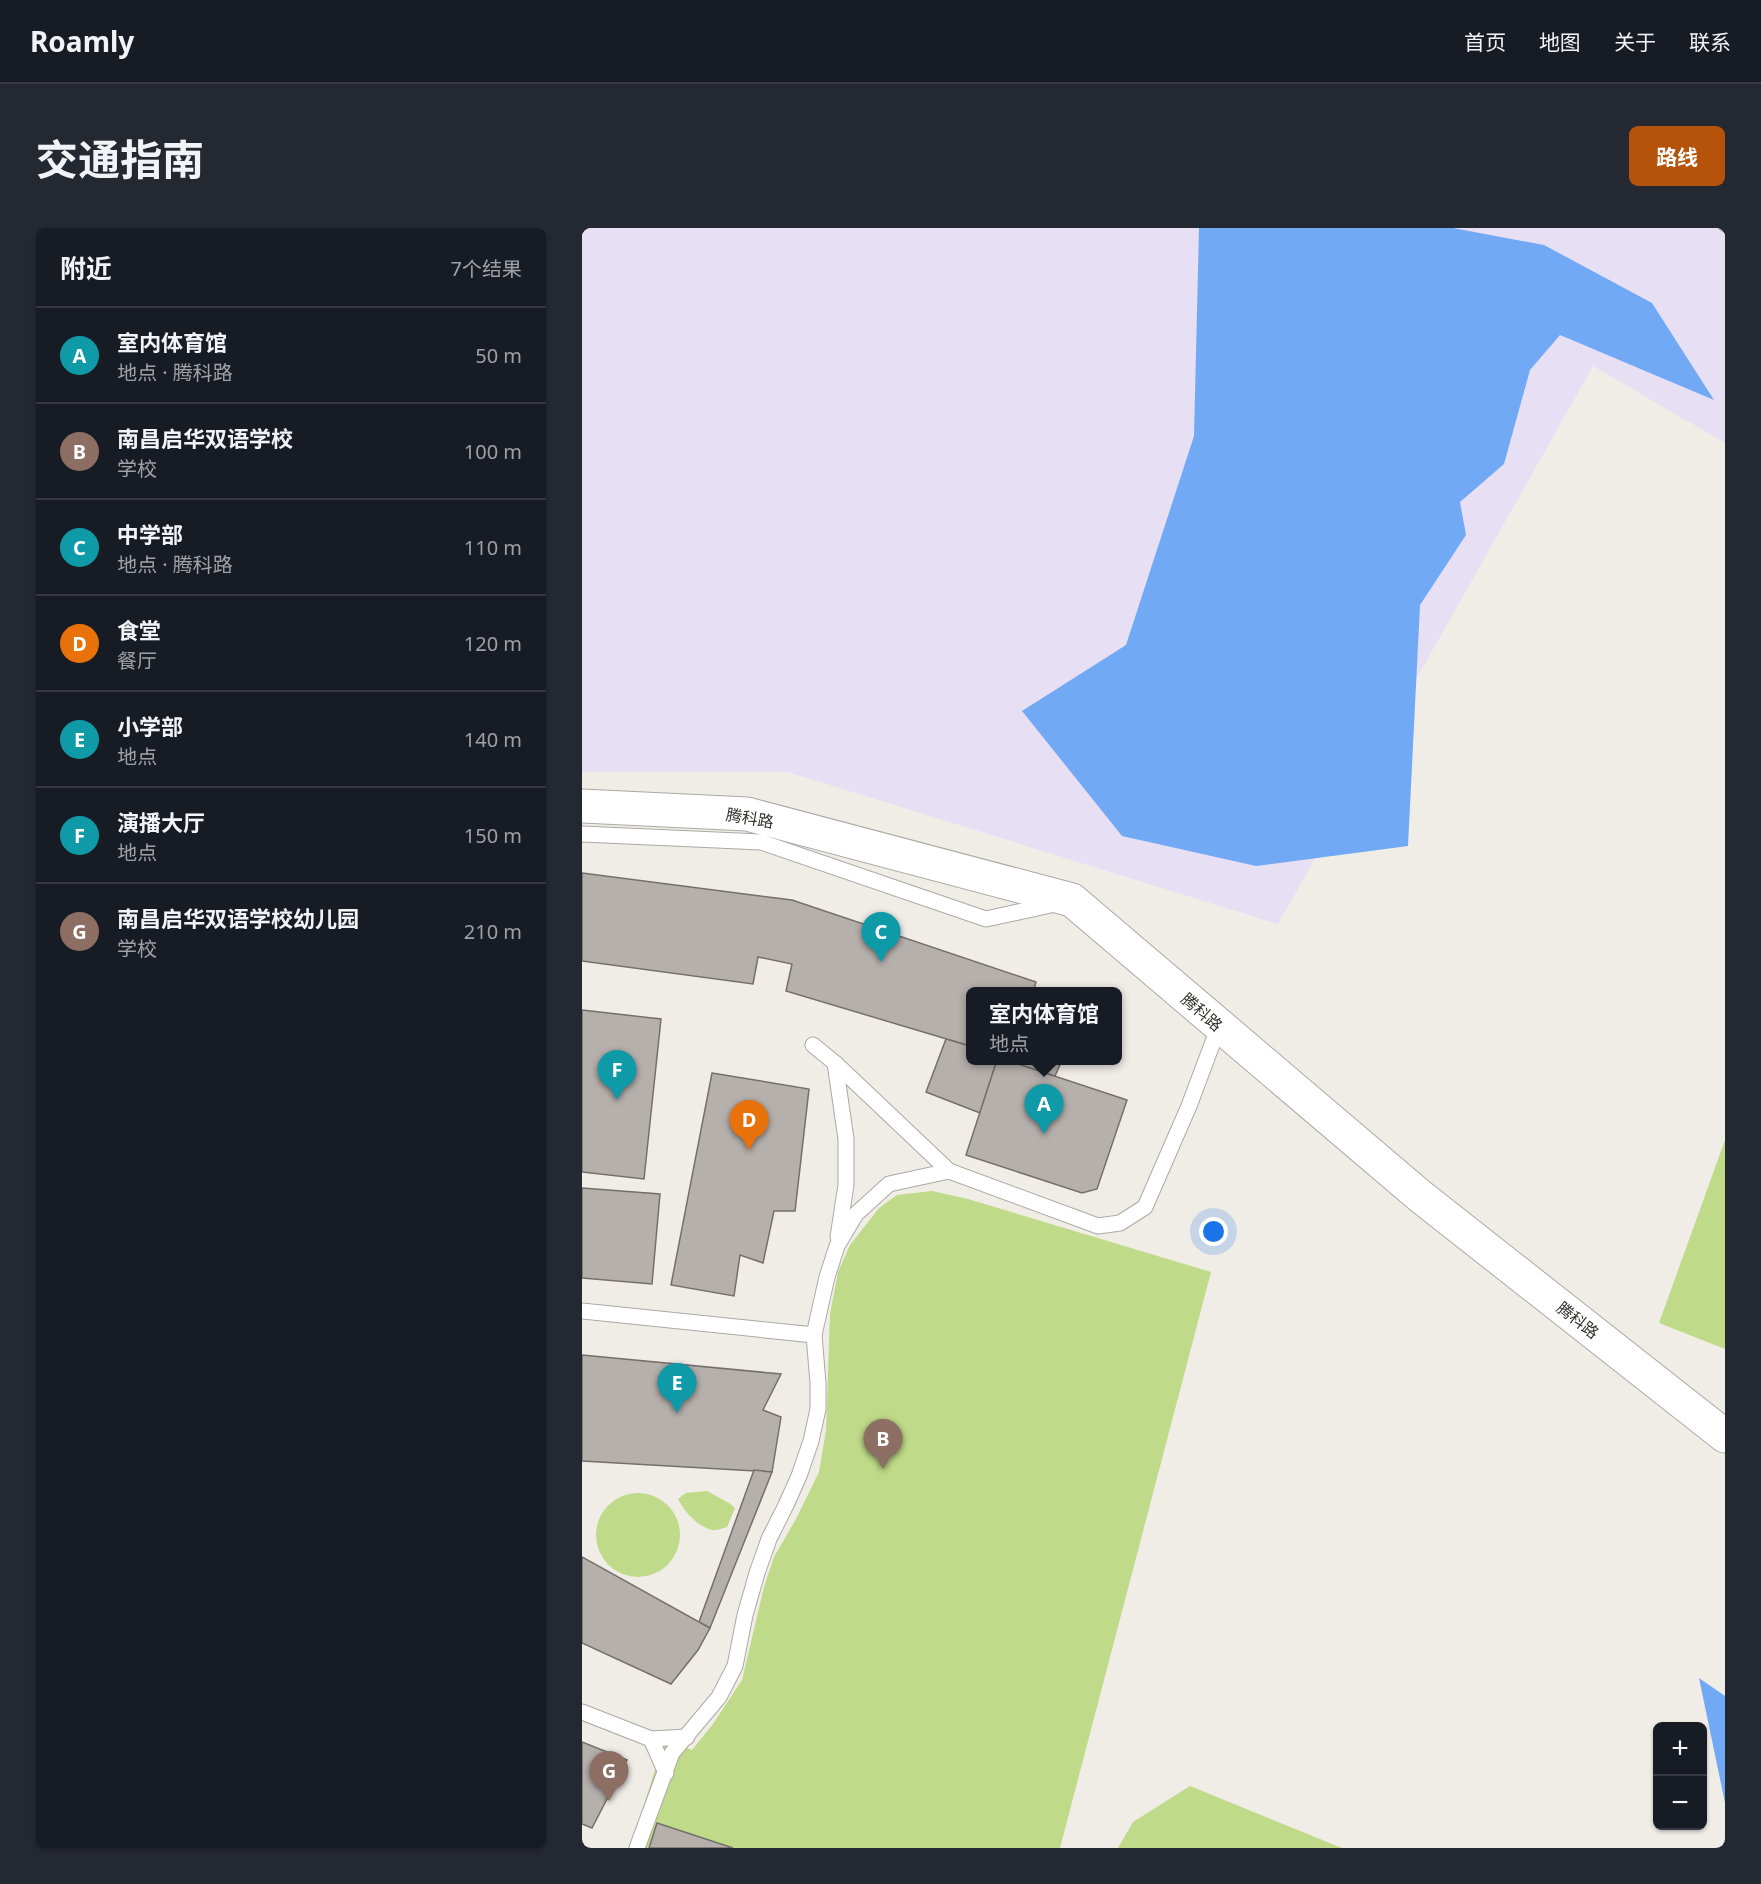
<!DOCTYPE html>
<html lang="zh">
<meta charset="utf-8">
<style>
body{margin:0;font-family:"Noto Sans","Noto Sans SC",sans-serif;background:#242831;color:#f1f3f6}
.controls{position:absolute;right:18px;bottom:18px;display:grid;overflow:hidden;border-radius:9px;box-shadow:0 2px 4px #0004}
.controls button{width:54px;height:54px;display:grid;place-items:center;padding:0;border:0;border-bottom:2px solid #363941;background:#171b24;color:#f1f3f6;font:30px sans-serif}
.you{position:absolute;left:632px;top:1004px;width:21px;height:21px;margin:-15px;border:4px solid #fff;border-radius:50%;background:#1a73e8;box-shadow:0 0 0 9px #1a73e833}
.badge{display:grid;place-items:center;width:39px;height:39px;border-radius:50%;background:#b45309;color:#fff;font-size:20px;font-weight:700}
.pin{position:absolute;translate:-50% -50px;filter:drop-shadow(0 2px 3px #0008)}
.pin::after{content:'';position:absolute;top:32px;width:21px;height:18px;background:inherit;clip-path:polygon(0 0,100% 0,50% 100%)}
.popup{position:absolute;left:384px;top:759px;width:156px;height:78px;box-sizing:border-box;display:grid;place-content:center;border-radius:9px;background:#171b24;filter:drop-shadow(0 2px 4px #0005);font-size:20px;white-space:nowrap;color:#9ea1a6}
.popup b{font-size:22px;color:#f1f3f6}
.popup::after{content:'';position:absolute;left:50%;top:100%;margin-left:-12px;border:12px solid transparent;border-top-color:#171b24}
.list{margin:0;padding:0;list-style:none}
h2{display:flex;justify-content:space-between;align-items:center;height:78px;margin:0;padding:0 24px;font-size:26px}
h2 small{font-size:20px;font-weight:400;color:#9ea1a6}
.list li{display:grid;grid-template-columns:39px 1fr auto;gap:18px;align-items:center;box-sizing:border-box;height:96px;padding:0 24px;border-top:2px solid #363941}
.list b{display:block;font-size:22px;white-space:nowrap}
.list p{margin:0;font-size:20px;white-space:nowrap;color:#9ea1a6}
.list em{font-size:20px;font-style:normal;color:#9ea1a6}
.map{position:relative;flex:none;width:1143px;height:1620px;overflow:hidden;border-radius:9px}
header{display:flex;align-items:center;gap:36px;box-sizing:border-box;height:84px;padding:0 30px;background:#171b24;border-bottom:2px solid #363941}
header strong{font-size:28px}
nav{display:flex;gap:33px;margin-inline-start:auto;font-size:21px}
.intro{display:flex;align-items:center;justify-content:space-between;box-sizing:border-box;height:144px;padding:0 36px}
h1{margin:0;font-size:42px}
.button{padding:15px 27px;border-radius:9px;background:#b45309;color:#fff;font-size:21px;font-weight:700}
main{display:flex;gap:36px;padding:0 36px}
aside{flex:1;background:#171b24;border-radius:9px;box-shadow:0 2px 4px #0004}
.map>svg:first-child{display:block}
.industrial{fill:#e7dff4}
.green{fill:#bfda88}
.water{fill:#71a9f5}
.building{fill:#b6b0ad;stroke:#756f6c;stroke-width:1.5}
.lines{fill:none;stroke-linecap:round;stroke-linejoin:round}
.service-casing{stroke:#aca9a4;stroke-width:17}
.tertiary-casing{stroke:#aca9a4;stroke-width:35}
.path{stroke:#a19f9b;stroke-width:4;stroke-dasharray:4.5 4.5;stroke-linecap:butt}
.service{stroke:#fff;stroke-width:15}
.tertiary{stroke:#fff;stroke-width:33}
.labels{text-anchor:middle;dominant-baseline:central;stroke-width:5;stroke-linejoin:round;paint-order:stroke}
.street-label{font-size:16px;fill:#302f2d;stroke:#fff}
</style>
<header>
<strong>Roamly</strong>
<nav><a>首页</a><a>地图</a><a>关于</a><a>联系</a></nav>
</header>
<div class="intro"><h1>交通指南</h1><a class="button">路线</a></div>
<main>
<aside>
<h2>附近<small>7个结果</small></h2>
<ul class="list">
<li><span class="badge" style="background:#0f9aa8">A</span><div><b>室内体育馆</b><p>地点 · 腾科路</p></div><em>50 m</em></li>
<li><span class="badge" style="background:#8d6e63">B</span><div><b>南昌启华双语学校</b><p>学校</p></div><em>100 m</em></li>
<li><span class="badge" style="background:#0f9aa8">C</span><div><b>中学部</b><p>地点 · 腾科路</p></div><em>110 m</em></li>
<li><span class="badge" style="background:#e8710a">D</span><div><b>食堂</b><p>餐厅</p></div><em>120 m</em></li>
<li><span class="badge" style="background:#0f9aa8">E</span><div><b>小学部</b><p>地点</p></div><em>140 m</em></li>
<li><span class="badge" style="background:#0f9aa8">F</span><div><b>演播大厅</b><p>地点</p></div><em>150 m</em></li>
<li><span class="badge" style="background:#8d6e63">G</span><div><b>南昌启华双语学校幼儿园</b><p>学校</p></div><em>210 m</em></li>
</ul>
</aside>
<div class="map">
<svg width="1143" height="1620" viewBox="0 0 1143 1620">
<rect width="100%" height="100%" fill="#f0ede7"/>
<!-- industrial -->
<path class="industrial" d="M0 0H1143V215L1011 138 696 696 206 544H0Z"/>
<!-- green -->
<g class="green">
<path d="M1143 912V1121L1077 1095Z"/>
<path d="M350 963 386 971 629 1044 478 1620H48L83 1511 110 1522 131 1496 160 1452 182 1359 192 1329 214 1291 237 1244 244 1202 248 1086 256 1044 268 1017 297 980 315 967Z"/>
<path d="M125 1263 147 1275 153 1280 145 1299C141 1300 134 1303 130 1302 115 1298 102 1283 96 1271L104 1265Z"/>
<circle cx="56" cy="1307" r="42"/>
<path d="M608 1558 760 1620H536L551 1594Z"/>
</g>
<!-- water -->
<g class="water">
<path d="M617 0H871L962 17 1070 75 1132 172 978 107 948 142 922 236 878 274 884 307 838 377 826 618 674 638 540 608 440 483 544 417 612 208Z"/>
<path d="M1117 1450 1143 1468V1575Z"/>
</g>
<!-- building -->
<g class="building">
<path d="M0 645 210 672 454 754 451 764H388V818L204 763 210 736 176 729 171 756 0 733Z"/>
<path d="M0 782 79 791 62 951 0 944Z"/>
<path d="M364 811 388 818V832H415L398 885 344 864Z"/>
<path d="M415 832H424L545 872 515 961 500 965 384 927Z"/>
<path d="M424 832H480L473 848Z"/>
<path d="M130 845 227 861 213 983H192L181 1035 158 1027 152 1068 89 1057Z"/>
<path d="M0 960 78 966 70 1056 0 1050Z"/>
<path d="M0 1127 199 1146 181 1182 199 1189 190 1244 0 1233Z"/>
<path d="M172 1242 190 1244 128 1400 117 1394Z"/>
<path d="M0 1329 128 1400 116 1422 89 1456 0 1415Z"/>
<path d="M0 1514 45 1532 10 1600 0 1596Z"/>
<path d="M75 1595 151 1620H67Z"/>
</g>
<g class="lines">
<!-- service casing -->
<g class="service-casing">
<g id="service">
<path d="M0 606 179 614 404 691 473 676"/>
<path d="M231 817 253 835 367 943 516 998 538 995 563 979 607 878 637 798"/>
<path d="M253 835 264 911V957L256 1009"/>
<path d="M0 1083 232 1107 245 1049 255 1018 274 986 307 956 367 943"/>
<path d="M0 1484 69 1511 84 1545"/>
<path d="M69 1511 105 1509"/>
<path d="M55 1620 90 1525 137 1469 153 1438 163 1387 175 1345 187 1311 204 1277 217 1248 229 1213 236 1181V1155L232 1107"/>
</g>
</g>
<!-- tertiary casing -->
<g class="tertiary-casing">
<path id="tertiary" d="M0 578 165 586 490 672 838 968 1143 1208"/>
</g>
<!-- path -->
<path class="path" d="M1138 0 1143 3"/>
<!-- service -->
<use href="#service" class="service"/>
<!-- tertiary -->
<use href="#tertiary" class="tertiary"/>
</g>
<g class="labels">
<!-- street labels -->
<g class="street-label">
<text transform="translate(168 590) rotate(10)">腾科路</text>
<text transform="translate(620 784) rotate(41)">腾科路</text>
<text transform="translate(996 1092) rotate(38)">腾科路</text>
</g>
</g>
</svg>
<div class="controls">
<button>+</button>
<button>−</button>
</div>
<div class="you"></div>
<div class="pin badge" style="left:462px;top:906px;background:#0f9aa8">A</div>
<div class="popup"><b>室内体育馆</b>地点</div>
<div class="pin badge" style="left:301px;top:1241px;background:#8d6e63">B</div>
<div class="pin badge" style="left:299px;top:734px;background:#0f9aa8">C</div>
<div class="pin badge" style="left:167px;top:922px;background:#e8710a">D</div>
<div class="pin badge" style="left:95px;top:1185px;background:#0f9aa8">E</div>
<div class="pin badge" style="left:35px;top:872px;background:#0f9aa8">F</div>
<div class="pin badge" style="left:27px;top:1573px;background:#8d6e63">G</div>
</div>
</main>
